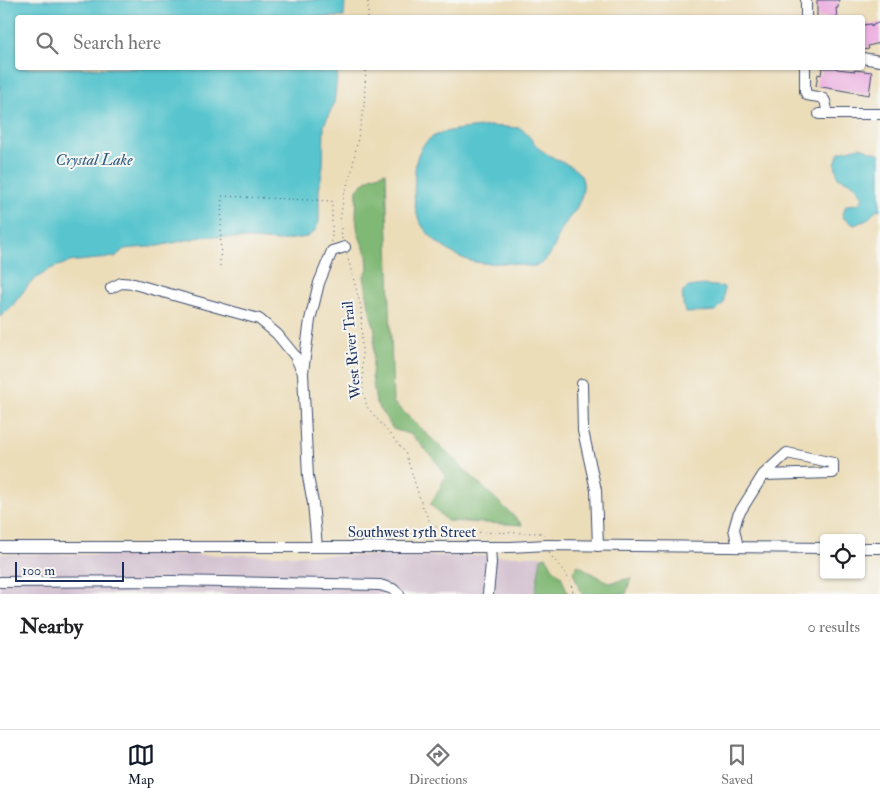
<!DOCTYPE html>
<style>
body{margin:0;font-family:"IM FELL Double Pica",serif;background:#f2f2f2;color:#202124}
.controls{position:absolute;right:15px;bottom:15px;display:grid;overflow:hidden;border-radius:5px;box-shadow:0 1px 4px #0004}
.controls button{width:45px;height:45px;display:grid;place-items:center;padding:0;border:0;border-bottom:1px solid #e0e0e0;background:#fff;color:#202124;font:25px sans-serif}
.scale{position:absolute;left:15px;bottom:12px;width:109px;box-sizing:border-box;padding-left:5px;border:2px solid #1b2f5e;border-top:0;font-size:14px;line-height:18px;white-space:nowrap;color:#1b2f5e;-webkit-text-stroke:4px #f6f6f2;paint-order:stroke}
.list{margin:0;padding:0;list-style:none}
h2{display:flex;justify-content:space-between;align-items:center;height:65px;margin:0;padding:0 20px;font-size:21px}
h2 small{font-size:16px;font-weight:400;color:#757577}
.icon{flex:none;width:28px;height:28px;fill:none;stroke:currentColor;stroke-width:2;stroke-linecap:round;stroke-linejoin:round}
.map{position:relative;flex:none;width:880px;height:594px;overflow:hidden}
.search{position:absolute;background:#fff;box-shadow:0 1px 4px #0004;left:15px;right:15px;top:15px;height:55px;display:flex;align-items:center;gap:12px;box-sizing:border-box;padding:0 18px;border-radius:5px;color:#757577;font-size:19px}
.sheet{height:135px;background:#fff}
nav{display:flex;justify-content:space-around;align-items:center;box-sizing:border-box;height:70px;border-top:1px solid #e0e0e0;background:#fff;font-size:14px;color:#757577}
nav a{display:grid;justify-items:center;gap:2px}
nav .on{color:#111827}
.map>svg:first-child{display:block}
.industrial{fill:#d0bdcd}
.forest{fill:#80b875;stroke:#4e746a}
.water{fill:#58c5ce;stroke:#3a7a96}
.building{fill:#eba8de}
.lines{fill:none;stroke-linecap:round;stroke-linejoin:round}
.minor-casing{stroke:#3a496c;stroke-width:12}
.path{stroke:#3a496c;stroke-width:1;stroke-dasharray:1 4;stroke-linecap:butt}
.minor{stroke:#fff;stroke-width:10}
.labels{text-anchor:middle;dominant-baseline:central;stroke-width:4;stroke-linejoin:round;paint-order:stroke}
.street-label{font-size:15px;fill:#1b2f5e;stroke:#f6f6f2}
.water-label{font-size:16px;font-style:italic;fill:#2d5c80;stroke:#f6f6f2}
</style>
<div class="map">
<svg width="880" height="594" viewBox="0 0 880 594">
<rect width="100%" height="100%" fill="#f6f6f2"/>
<filter id="ink" filterUnits="userSpaceOnUse"><feTurbulence type="fractalNoise" baseFrequency=".02" numOctaves="2"/><feDisplacementMap in="SourceGraphic" scale="10" xChannelSelector="R" yChannelSelector="G"/><feConvolveMatrix kernelMatrix="1 2 1 2 8 2 1 2 1" color-interpolation-filters="sRGB"/></filter>
<filter id="wash" filterUnits="userSpaceOnUse"><feTurbulence type="fractalNoise" baseFrequency=".0096" numOctaves="4" result="noise"/><feDisplacementMap in="SourceGraphic" scale="20" xChannelSelector="R" yChannelSelector="G"/><feGaussianBlur stdDeviation="1.12" result="paint"/><feColorMatrix in="noise" values="0 0 0 0 0 0 0 0 0 0 0 0 0 0 0 0 0 1.4 0 .05"/><feComposite in="paint" operator="in"/></filter>
<g filter="url(#wash)">
<rect width="100%" height="100%" fill="#ecddb9"/>
<!-- industrial -->
<path class="industrial" d="M0 554 541 556 534 594H0Z"/>
<!-- forest -->
<g class="forest">
<path d="M386 172 393 402 523 525 447 521 430 504 440 489 445 476 440 466 412 435 393 429 376 403 372 376 375 331 370 312 364 276 368 269 367 256 358 233 356 217 357 189 371 177Z"/>
<path d="M546 556 552 567 561 576 568 594H535L541 558Z"/>
<path d="M578 565 609 583 631 578 626 594H582L573 572Z"/>
</g>
<!-- water -->
<g class="water">
<path d="M0 0H345L344 17 18 18V68H338L334 104 324 125 323 166 319 190V222L314 232 307 237 279 241 206 236 158 246 124 249 115 257 69 262 50 269 30 283 12 306 0 317Z"/>
<path d="M490 126 520 128C528 133 533 143 541 150 564 167 596 166 578 205 575 212 569 217 565 224 556 236 555 254 542 263 533 270 520 264 509 263 498 263 486 264 475 262 456 259 427 238 419 220 413 206 414 189 415 175 415 161 418 147 431 138 447 128 471 129 490 126Z"/>
<path d="M860 147 880 154V210L877 209 867 220 854 225 842 217 846 205 859 204 863 197 854 184 838 177 835 164 839 152Z"/>
<path d="M706 285 724 287V303L716 311 685 313C680 288 680 287 706 285Z"/>
</g>
<g id="blocks">
<!-- building -->
<g class="building">
<path d="M817 0H839L838 8H836L837 18H817Z"/>
<path d="M880 22V43L868 46 869 49 862 50V25L871 24V26Z"/>
<path d="M822 68H837V69L855 71V70L872 72 869 95 816 86 818 74 821 75Z"/>
</g>
</g>
</g>
<g filter="url(#ink)">
<use href="#blocks" fill-opacity="0" stroke="#3a496c" stroke-width="1"/>
<g class="lines">
<!-- minor casing -->
<g class="minor-casing">
<g id="minor">
<path d="M806 0V18"/>
<path d="M862 58 880 61"/>
<path d="M805 68V91L807 95C823 99 826 94 827 114"/>
<path d="M819 114H880"/>
<path d="M111 288 121 283 134 284 259 319 277 334 295 356 303 373 308 477 313 503 317 547"/>
<path d="M303 372 310 320 319 283 332 251 345 247"/>
<path d="M582 384 583 431 596 490 598 546"/>
<path d="M0 547H511L547 545 824 548"/>
<path d="M738 547 734 529 738 515 763 475 833 473V463L787 453 763 475"/>
<path d="M861 548H880"/>
<path d="M0 582 171 581 380 585 393 589 399 594"/>
<path d="M488 594 491 563 490 547"/>
</g>
</g>
<!-- path -->
<g class="path">
<path d="M368 18V0"/>
<path d="M342 239 340 220 344 195 352 170 364 106 366 68"/>
<path d="M347 255 361 307 363 391 367 407 405 452 422 505 430 522 440 530 449 532 541 533 544 535"/>
<path d="M220 266 222 196 332 201V243"/>
<path d="M549 553C559 567 572 577 573 594"/>
</g>
<!-- minor -->
<use href="#minor" class="minor"/>
</g>
</g>
<g class="labels">
<!-- street labels -->
<g class="street-label">
<text transform="translate(352 350) rotate(-95)">West River Trail</text>
<text x="412" y="532">Southwest 15th Street</text>
</g>
<!-- water labels -->
<g class="water-label">
<text x="94" y="160">Crystal Lake</text>
</g>
</g>
</svg>
<div class="controls">
<button><svg class="icon" aria-label="locate" viewBox="0 0 24 24"><circle cx="12" cy="12" r="6"/><path d="M12 2v4M12 18v4M2 12h4M18 12h4"/></svg></button>
</div>
<div class="scale">100 m</div>
<div class="search"><svg class="icon" aria-label="search" viewBox="0 0 24 24"><circle cx="10" cy="10" r="6"/><path d="M15 15l6 6"/></svg>Search here</div>
</div>
<section class="sheet">
<h2>Nearby<small>0 results</small></h2>
<ul class="list">
</ul>
</section>
<nav>
<a class="on"><svg class="icon" aria-label="map" viewBox="0 0 24 24"><path d="M3 6l6-2 6 2 6-2v14l-6 2-6-2-6 2zM9 4v14M15 6v14"/></svg>Map</a>
<a><svg class="icon" aria-label="directions" viewBox="0 0 24 24"><path d="M12 3l9 9-9 9-9-9zM9 14v-3h6M13 9l2 2-2 2"/></svg>Directions</a>
<a><svg class="icon" aria-label="saved" viewBox="0 0 24 24"><path d="M7 4h10v16l-5-4-5 4z"/></svg>Saved</a>
</nav>
